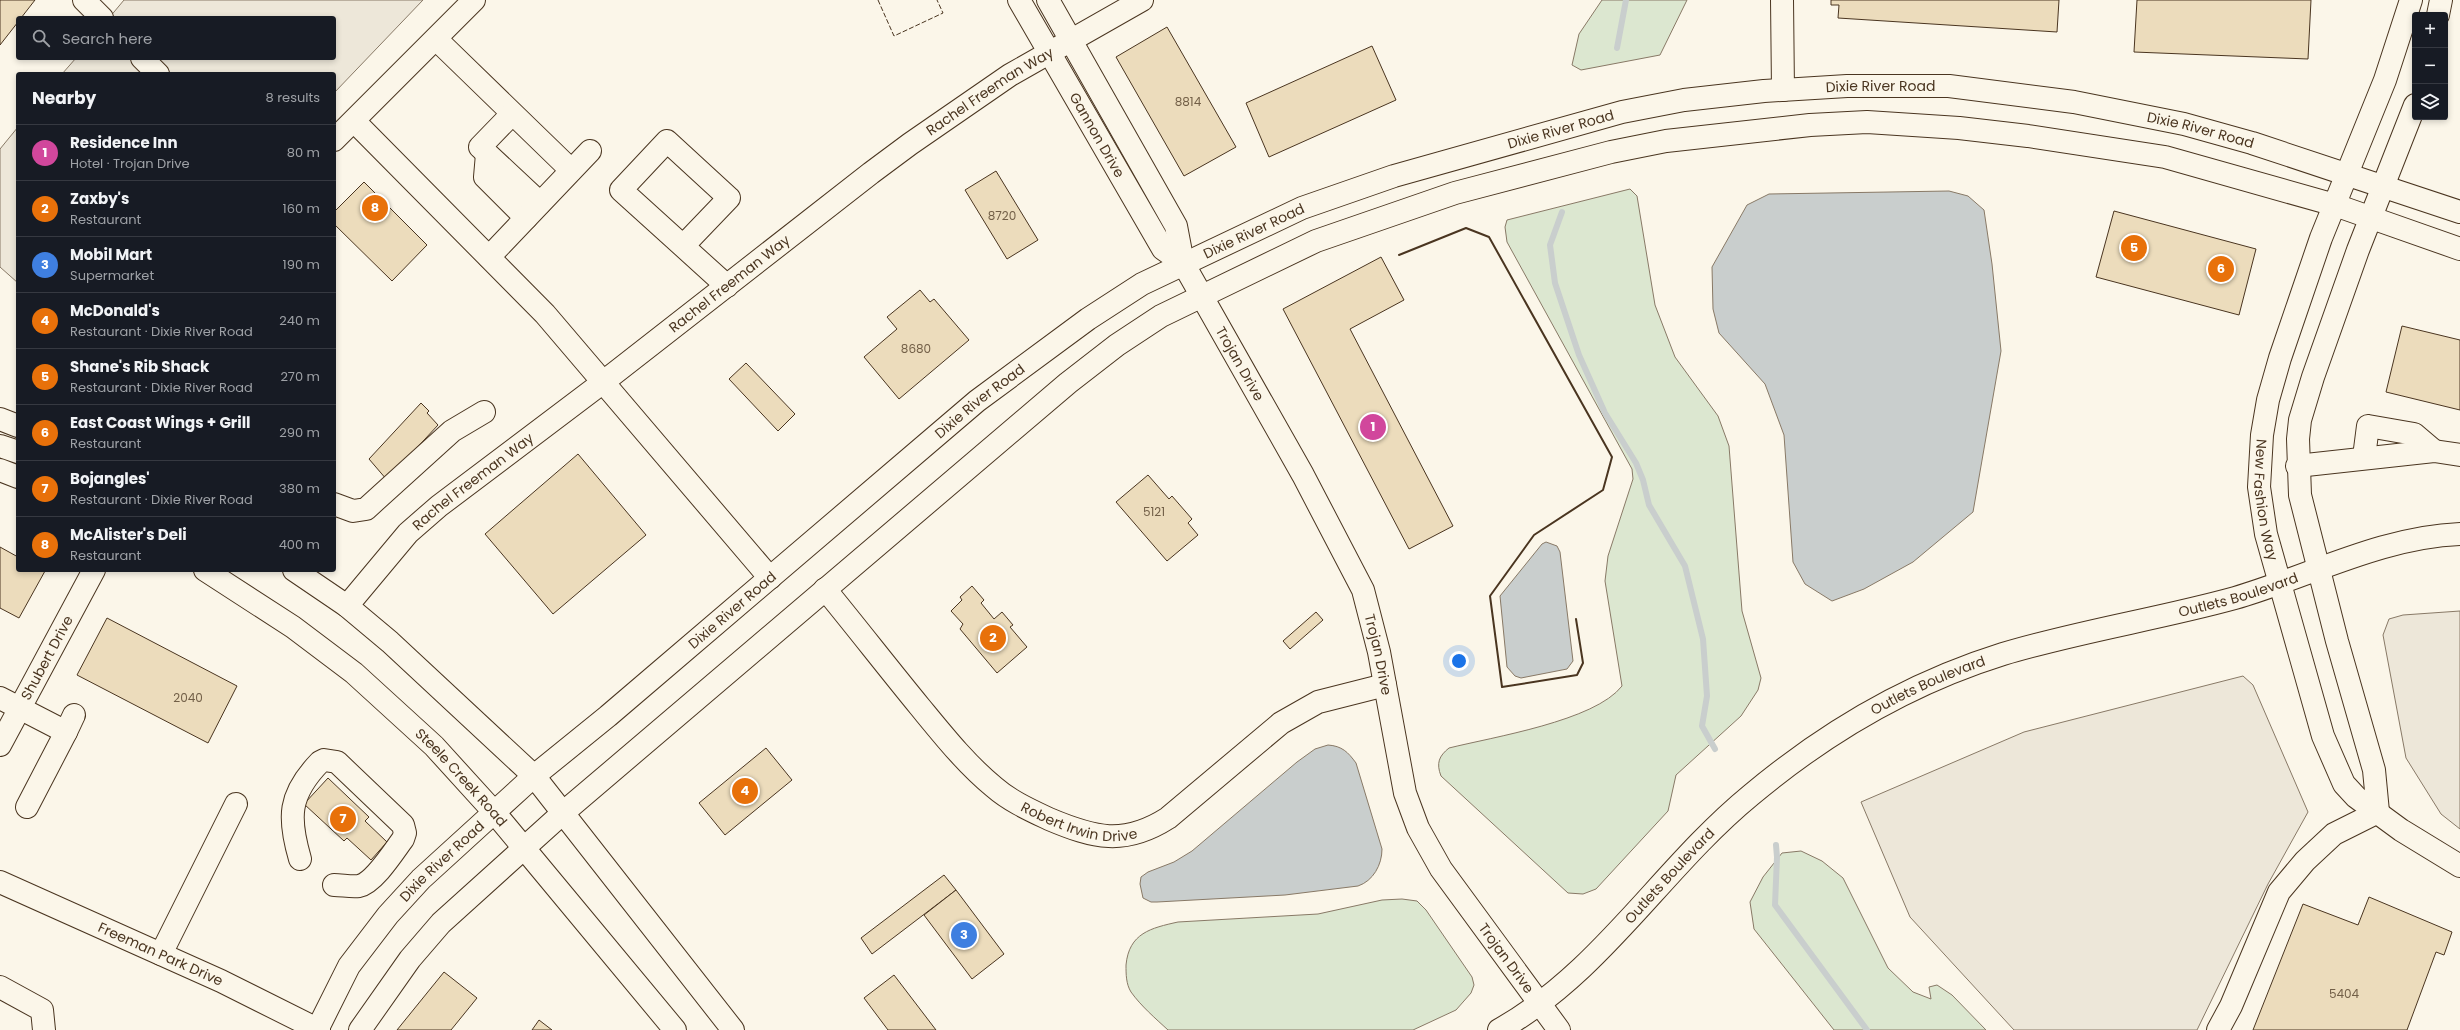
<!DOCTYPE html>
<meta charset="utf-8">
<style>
body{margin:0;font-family:Poppins,sans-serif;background:#242831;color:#f1f3f6}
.controls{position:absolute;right:12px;top:12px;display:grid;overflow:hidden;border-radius:4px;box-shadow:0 2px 6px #0003}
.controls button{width:36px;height:36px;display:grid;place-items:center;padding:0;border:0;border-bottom:1px solid #363941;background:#171b24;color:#f1f3f6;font:20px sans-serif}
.you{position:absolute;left:1459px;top:661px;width:14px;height:14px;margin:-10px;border:3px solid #fff;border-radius:50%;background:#1a73e8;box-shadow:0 0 0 6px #1a73e833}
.badge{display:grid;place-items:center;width:26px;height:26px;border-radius:50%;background:#c62828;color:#fff;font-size:13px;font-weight:700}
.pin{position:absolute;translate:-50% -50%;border:2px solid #fff;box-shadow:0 1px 4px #0006}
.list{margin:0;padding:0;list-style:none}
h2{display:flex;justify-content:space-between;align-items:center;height:52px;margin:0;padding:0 16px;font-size:17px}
h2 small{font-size:13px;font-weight:400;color:#9ea1a6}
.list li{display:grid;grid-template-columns:26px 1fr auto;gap:12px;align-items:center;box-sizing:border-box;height:56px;padding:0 16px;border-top:1px solid #363941}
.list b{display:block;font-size:15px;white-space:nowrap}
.list p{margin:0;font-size:13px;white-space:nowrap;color:#9ea1a6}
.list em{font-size:13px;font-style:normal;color:#9ea1a6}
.icon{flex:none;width:22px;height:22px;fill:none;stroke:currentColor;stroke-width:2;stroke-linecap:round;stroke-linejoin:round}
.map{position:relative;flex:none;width:2460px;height:1030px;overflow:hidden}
.search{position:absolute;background:#171b24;box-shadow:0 2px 6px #0003;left:16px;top:16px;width:320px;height:44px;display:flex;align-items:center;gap:10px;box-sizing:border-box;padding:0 14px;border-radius:4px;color:#9ea1a6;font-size:15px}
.panel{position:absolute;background:#171b24;box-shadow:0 2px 6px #0003;left:16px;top:72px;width:320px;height:500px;border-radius:4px}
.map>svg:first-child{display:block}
.green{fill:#dce7d0;stroke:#887966}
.parking{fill:#ede7d9;stroke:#887966}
.water{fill:#c9cecd;stroke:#887966}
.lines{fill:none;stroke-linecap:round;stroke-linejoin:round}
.stream{stroke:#c9cecd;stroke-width:6}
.building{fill:#ecdcbc;stroke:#4a3520}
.minor-casing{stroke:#4a3520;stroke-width:24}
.major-casing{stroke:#4a3520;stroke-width:24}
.minor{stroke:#fbf6e9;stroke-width:22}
.major{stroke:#fbf6e9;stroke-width:22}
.fence{stroke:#4a3520;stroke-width:1;stroke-dasharray:5 2;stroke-linecap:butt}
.wall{stroke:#4a3520;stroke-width:2}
.labels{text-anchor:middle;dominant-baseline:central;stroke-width:3;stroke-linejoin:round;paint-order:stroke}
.number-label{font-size:12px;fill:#725f47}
.street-label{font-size:14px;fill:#4a3520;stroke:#fbf6e9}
</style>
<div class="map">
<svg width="2460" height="1030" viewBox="0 0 2460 1030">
<rect width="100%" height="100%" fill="#fbf6e9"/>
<!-- green -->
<g class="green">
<path d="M1602 0H1687L1660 55 1581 70 1572 65 1579 34Z"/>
<path d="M1630 189 1637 196 1655 305 1675 357 1718 416 1729 446 1742 611 1761 678 1758 690 1741 716 1676 775 1668 811 1596 889 1583 894 1568 893 1441 776C1436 763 1439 756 1449 748 1493 737 1595 721 1622 686L1605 581 1608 556 1633 479 1632 469 1507 242 1505 227 1507 220Z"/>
<path d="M1801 851 1822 861 1843 878 1888 968 1913 992 1931 999 1929 987 1937 985 1952 995 1986 1030H1834L1754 929 1750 902 1763 877 1782 853Z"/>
<path d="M1402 899 1417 901 1426 910 1472 977 1474 985 1471 993 1456 1010 1413 1030H1168C1155 1018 1141 1006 1131 992 1126 984 1126 974 1126 965 1129 933 1151 928 1178 922L1318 914 1382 900Z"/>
</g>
<!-- parking -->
<g class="parking">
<path d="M124 0H423L334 93V74H62L76 58H334V18H109Z"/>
<path d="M18 127V283L0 267V149Z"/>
<path d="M2460 611V829L2441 814 2406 758 2383 635 2389 619 2403 615Z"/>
<path d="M2243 676 2253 685 2308 812 2268 884 2197 1030H2014L1910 917 1861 802 2024 732Z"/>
</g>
<!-- water -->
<g class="water">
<path d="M1949 191 1968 196 1984 210 1992 264 2001 351 1973 512 1913 562 1864 589 1832 601 1805 584 1793 562 1784 435 1765 384 1719 333 1713 309 1712 267 1747 205 1769 194Z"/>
<path d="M1546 542 1557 546 1560 552 1573 661 1567 669 1521 678 1515 676 1507 667 1500 596 1542 544Z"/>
<path d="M1328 745C1342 746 1348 752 1356 763L1382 849C1382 865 1373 881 1358 886L1285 895 1157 902H1151L1143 898 1140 884 1141 877 1148 872 1174 862 1192 851 1297 762 1315 749Z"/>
</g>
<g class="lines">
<!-- stream -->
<g class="stream">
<path d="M1617 48 1626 0"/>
<path d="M1562 212 1550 245 1555 283 1579 355 1605 413 1636 463 1643 480 1649 505 1685 566 1703 639 1707 696 1702 726 1715 749"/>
<path d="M1776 845 1777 857 1775 905 1867 1030"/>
</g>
</g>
<!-- building -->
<g class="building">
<path d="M0 0H35L21 18H18V22L0 45Z"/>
<path d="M1831 0H2059L2057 32 1838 18 1839 5H1831Z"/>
<path d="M2137 0H2311L2308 59 2134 52Z"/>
<path d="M1167 27 1236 147 1184 176 1116 57Z"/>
<path d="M1372 46 1396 100 1269 157 1246 103Z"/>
<path d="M996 171 1038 240 1007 259 965 190Z"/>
<path d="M364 182 427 245 392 281 334 224V212Z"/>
<path d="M2114 211 2256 249 2239 315 2096 277Z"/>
<path d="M1381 257 1404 300 1350 329 1453 526 1409 549 1283 309Z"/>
<path d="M920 290 930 302 934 299 969 340 899 399 864 357 897 329 887 317Z"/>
<path d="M2402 326 2460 340V410L2386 392Z"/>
<path d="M746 363 795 414 778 431 729 379Z"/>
<path d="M421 403 429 411 427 413 438 425 387 480 369 459Z"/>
<path d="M578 454 646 535 553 614 485 534Z"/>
<path d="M1148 475 1169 499 1172 496 1192 519 1188 523 1198 535 1167 561 1116 502Z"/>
<path d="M0 547 18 557V570L45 571 19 618 0 608Z"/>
<path d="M972 586 984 600 981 603 994 619 1002 612 1013 625 1010 627 1027 647 997 673 960 629 963 624 951 611 962 600 960 597Z"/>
<path d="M1316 612 1323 620 1290 649 1283 641Z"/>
<path d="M107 618 237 686 208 743 77 675Z"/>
<path d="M766 748 792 780 725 835 699 803Z"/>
<path d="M328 778 369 817 365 821 387 842 371 860 347 838 344 841 304 804Z"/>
<path d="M944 875 956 890 872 954 861 938Z"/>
<path d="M956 890 1004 954 972 979 924 915Z"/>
<path d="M2369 897 2452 932 2444 955 2436 952 2407 1030H2253L2303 904 2358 925Z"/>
<path d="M444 972 477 998 451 1030H397Z"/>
<path d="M894 975 936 1030H888L864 998Z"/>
<path d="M539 1020 552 1030H532Z"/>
</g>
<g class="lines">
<!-- minor casing -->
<g class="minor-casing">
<g id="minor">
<path d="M84 0 102 18"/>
<path id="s1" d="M1019 0 1163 249 1183 263"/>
<path id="s2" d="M1048 0 1176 226 1183 263 1303 475 1363 590 1379 652 1405 793 1418 828 1441 869 1559 1030"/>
<path d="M1782 0 1783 90"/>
<path id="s3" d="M2411 0 2385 80 2321 238 2280 358 2268 400 2262 435 2259 487 2266 534 2323 736 2344 784 2356 797 2401 830 2460 866"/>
<path d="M2438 15 2441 0"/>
<path d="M436 39 571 170"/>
<path d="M142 58 158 74"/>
<path d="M512 114 480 147 540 203"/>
<path d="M354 121 545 314 770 578"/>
<path d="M334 140 474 0"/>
<path d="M487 154 485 177 526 218"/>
<path d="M683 246 729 198 667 141 621 190 727 286"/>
<path d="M489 257 590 151"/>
<path d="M2364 457 2368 426 2414 434 2434 451"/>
<path d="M2297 466 2434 451 2460 455"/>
<path d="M334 504 353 511 366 509 452 431 484 412"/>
<path id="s4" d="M825 589C857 628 888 668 920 707 943 735 966 764 994 787 1010 801 1030 810 1049 819 1094 838 1124 846 1168 818L1281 723 1318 702 1385 685"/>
<path id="s5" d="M347 606 408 533 439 506 602 383 871 173 910 144 1010 75 1142 0"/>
<path d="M0 698 66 732 27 807"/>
<path d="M66 732 74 715"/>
<path id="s6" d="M0 745 94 570"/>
<path d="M2378 812 2374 770 2337 641 2300 495 2298 439 2300 420 2313 377 2358 250 2415 105"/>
<path d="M300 859C288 818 288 795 320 762L324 760 337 762 403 825 405 833 403 839C394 851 374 883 359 886 351 887 342 885 334 885"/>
<path id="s7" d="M0 882 221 981 319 1030"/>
<path d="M161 954 236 804"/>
<path d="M0 987 42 1010 44 1030"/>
<path id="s8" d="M317 1030 349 966 388 915 421 879 534 776 608 716 977 401 1088 319 1142 284 1302 208 1394 176 1622 112 1684 100 1764 91 1847 86H1949L2074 102 2184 124 2252 143 2460 212"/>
<path d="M360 1030 410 959 441 923 564 812 1068 383 1117 345 1161 316 1316 241 1455 193 1611 152 1666 141 1810 125 1867 122 1959 128 2028 136 2165 157 2335 205 2460 249"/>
<path id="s9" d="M1499 1030C1602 972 1662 868 1751 795 1825 733 1910 683 2003 654 2079 631 2159 619 2235 598 2310 576 2382 537 2460 534"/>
<path d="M2218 1030 2231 1006 2279 892 2305 861 2334 834 2378 812"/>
</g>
</g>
<!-- major casing -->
<g class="major-casing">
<g id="major">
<path d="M0 419 18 426"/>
<path d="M0 446 18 452"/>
<path d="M0 470 18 477"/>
<path id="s10" d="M205 570 293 627 354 673 434 746 494 812 675 1030"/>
<path d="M294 570 347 606 390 642 534 776 733 1030"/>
</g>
</g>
<!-- minor -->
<use href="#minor" class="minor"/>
<!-- major -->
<use href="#major" class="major"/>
<!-- fence -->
<path class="fence" d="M878 0 894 36 943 13 937 0"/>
<!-- wall -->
<path class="wall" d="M1399 255 1466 228 1489 237 1612 457 1603 490 1534 535 1490 596 1502 687 1577 675 1583 663 1576 619"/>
</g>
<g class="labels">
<!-- number labels -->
<g class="number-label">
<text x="1188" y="101">8814</text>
<text x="1002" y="215">8720</text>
<text x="916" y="348">8680</text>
<text x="1154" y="511">5121</text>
<text x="188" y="697">2040</text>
<text x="2344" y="993">5404</text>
</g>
<!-- street labels -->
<g class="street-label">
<text stroke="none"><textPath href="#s8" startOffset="1892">Dixie River Road</textPath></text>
<text stroke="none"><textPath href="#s5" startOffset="826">Rachel Freeman Way</textPath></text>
<text stroke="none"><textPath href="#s8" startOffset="1568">Dixie River Road</textPath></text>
<text stroke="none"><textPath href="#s8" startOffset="2216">Dixie River Road</textPath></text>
<text stroke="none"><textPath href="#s1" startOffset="156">Gannon Drive</textPath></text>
<text stroke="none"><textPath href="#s8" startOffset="1244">Dixie River Road</textPath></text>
<text stroke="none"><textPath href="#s5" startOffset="502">Rachel Freeman Way</textPath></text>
<text stroke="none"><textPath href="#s2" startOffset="413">Trojan Drive</textPath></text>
<text stroke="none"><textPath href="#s8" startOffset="920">Dixie River Road</textPath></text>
<text stroke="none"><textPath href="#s5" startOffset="178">Rachel Freeman Way</textPath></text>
<text stroke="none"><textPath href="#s3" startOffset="526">New Fashion Way</textPath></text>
<text stroke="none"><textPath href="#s9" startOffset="879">Outlets Boulevard</textPath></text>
<text stroke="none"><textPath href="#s8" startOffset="596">Dixie River Road</textPath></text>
<text stroke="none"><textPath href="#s2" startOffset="737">Trojan Drive</textPath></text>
<text stroke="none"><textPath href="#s6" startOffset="99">Shubert Drive</textPath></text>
<text stroke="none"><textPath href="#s9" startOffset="555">Outlets Boulevard</textPath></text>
<text stroke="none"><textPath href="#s10" startOffset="331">Steele Creek Road</textPath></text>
<text stroke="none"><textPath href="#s4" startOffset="355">Robert Irwin Drive</textPath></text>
<text stroke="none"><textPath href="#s8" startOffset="212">Dixie River Road</textPath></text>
<text stroke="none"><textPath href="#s9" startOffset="231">Outlets Boulevard</textPath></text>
<text stroke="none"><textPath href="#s7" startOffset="176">Freeman Park Drive</textPath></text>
<text stroke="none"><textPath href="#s2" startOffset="1073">Trojan Drive</textPath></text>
</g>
</g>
</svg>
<div class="controls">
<button>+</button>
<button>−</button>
<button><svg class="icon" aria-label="layers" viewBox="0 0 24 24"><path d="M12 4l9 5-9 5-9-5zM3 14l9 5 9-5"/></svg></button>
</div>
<div class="you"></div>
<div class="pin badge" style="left:1373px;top:427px;background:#d1479c">1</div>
<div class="pin badge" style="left:993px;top:638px;background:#e8710a">2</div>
<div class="pin badge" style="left:964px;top:935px;background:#3f7fe0">3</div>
<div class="pin badge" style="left:745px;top:791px;background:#e8710a">4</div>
<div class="pin badge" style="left:2134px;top:248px;background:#e8710a">5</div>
<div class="pin badge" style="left:2221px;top:269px;background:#e8710a">6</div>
<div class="pin badge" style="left:343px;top:819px;background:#e8710a">7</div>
<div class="pin badge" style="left:375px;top:208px;background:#e8710a">8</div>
<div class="search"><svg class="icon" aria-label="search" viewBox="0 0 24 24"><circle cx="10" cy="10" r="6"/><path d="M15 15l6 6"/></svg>Search here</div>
<section class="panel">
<h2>Nearby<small>8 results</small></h2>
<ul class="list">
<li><span class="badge" style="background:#d1479c">1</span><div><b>Residence Inn</b><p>Hotel · Trojan Drive</p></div><em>80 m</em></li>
<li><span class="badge" style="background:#e8710a">2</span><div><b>Zaxby's</b><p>Restaurant</p></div><em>160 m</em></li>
<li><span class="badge" style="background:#3f7fe0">3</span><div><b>Mobil Mart</b><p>Supermarket</p></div><em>190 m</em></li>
<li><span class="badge" style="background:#e8710a">4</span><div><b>McDonald's</b><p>Restaurant · Dixie River Road</p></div><em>240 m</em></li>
<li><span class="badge" style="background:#e8710a">5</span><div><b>Shane's Rib Shack</b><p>Restaurant · Dixie River Road</p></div><em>270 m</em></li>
<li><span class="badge" style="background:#e8710a">6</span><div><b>East Coast Wings + Grill</b><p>Restaurant</p></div><em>290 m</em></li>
<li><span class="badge" style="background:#e8710a">7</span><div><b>Bojangles'</b><p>Restaurant · Dixie River Road</p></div><em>380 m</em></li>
<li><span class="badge" style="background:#e8710a">8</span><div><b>McAlister's Deli</b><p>Restaurant</p></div><em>400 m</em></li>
</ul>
</section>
</div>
